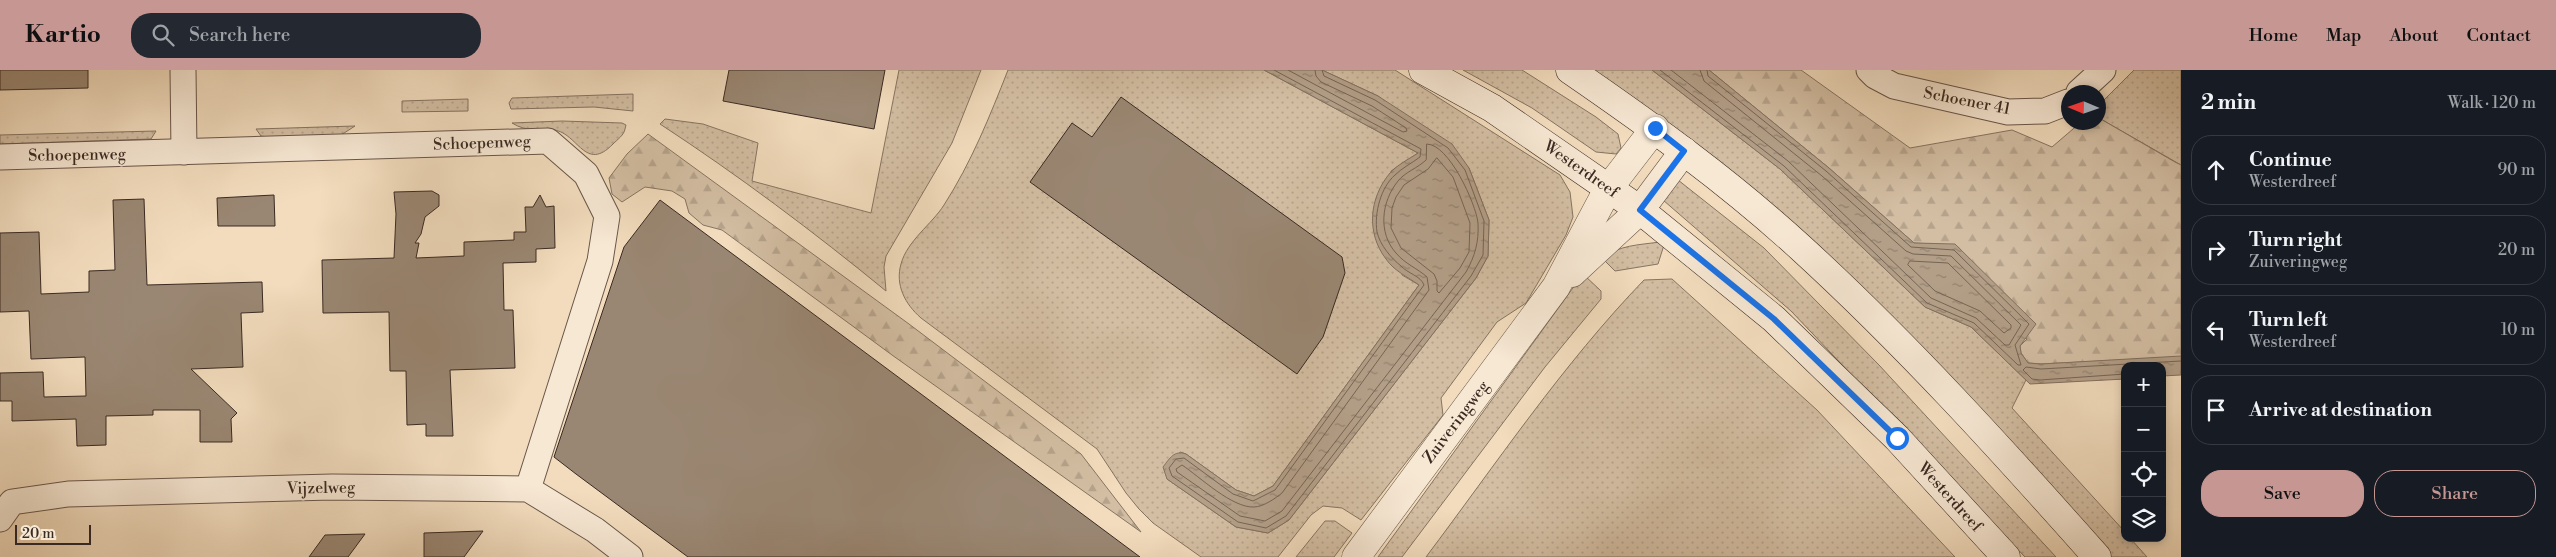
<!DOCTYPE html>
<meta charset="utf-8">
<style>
body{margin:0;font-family:"Libre Bodoni",serif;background:#242831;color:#f1f3f6}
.controls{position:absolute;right:15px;bottom:15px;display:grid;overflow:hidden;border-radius:10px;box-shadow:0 2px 8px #0003}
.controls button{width:45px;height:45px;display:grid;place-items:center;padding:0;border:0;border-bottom:1px solid #363941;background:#171b24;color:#f1f3f6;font:25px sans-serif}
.compass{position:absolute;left:2061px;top:15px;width:45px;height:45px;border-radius:50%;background:#171b24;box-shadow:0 2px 8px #0003;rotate:272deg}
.scale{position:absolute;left:15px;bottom:12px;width:76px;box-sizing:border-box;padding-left:5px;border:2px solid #3a2a22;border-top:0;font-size:14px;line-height:18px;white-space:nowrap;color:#3a2a22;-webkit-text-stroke:4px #f7e8d4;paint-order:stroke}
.stop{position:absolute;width:15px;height:15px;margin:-11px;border:4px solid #1a73e8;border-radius:50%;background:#fff}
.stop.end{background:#1a73e8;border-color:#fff;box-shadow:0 1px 5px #0008}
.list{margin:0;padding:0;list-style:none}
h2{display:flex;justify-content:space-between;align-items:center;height:65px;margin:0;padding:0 20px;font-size:21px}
h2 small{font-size:16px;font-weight:400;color:#9ea1a6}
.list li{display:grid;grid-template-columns:32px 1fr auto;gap:15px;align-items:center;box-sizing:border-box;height:70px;margin:0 10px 10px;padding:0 10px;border:1px solid #363941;border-radius:20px}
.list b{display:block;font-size:19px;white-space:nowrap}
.list p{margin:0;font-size:16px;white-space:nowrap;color:#9ea1a6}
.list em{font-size:16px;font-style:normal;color:#9ea1a6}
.actions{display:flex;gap:10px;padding:15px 20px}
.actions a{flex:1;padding:11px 0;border:1px solid #c59692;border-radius:20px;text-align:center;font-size:18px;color:#c59692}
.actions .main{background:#c59692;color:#111}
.icon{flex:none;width:28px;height:28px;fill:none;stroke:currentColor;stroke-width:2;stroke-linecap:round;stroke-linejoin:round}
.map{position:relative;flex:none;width:2181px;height:487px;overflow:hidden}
header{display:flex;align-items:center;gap:30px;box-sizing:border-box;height:70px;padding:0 25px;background:#c59692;color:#111}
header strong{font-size:24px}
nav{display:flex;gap:28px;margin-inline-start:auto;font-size:18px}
.search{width:350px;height:45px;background:#242831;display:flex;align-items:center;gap:12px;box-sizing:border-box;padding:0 18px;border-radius:20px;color:#9ea1a6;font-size:19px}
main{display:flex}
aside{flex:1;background:#171b24}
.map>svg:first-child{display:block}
.grass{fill:url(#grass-dots);stroke:#867462}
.forest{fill:url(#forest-firs);stroke:#867462}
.water{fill:url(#water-ripples);stroke:#83705f}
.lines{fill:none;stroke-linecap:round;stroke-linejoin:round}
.shore{stroke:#766455;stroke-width:1}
.building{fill:#9a8773;stroke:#3a2a22}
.minor-casing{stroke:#685649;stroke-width:27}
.tertiary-casing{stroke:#685649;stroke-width:29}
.secondary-casing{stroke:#3a2a22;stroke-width:29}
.minor{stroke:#f7e8d4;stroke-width:25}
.tertiary{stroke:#f7e8d4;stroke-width:28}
.secondary{stroke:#f7e8d4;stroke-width:28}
.route{stroke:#1a73e8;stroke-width:6}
.labels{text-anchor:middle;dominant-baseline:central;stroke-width:4;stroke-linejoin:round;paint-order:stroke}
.street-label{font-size:16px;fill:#3a2a22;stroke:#f7e8d4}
</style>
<header>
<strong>Kartio</strong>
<div class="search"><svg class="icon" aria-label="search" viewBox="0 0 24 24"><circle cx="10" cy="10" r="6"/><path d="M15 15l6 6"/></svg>Search here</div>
<nav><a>Home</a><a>Map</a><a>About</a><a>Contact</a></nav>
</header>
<main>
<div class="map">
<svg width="2181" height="487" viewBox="0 0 2181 487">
<defs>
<pattern id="grass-dots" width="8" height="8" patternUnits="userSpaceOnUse" patternTransform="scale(1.25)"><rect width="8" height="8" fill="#d3bea3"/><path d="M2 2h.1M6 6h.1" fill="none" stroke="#b6a38c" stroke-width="1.8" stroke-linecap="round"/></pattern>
<pattern id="forest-firs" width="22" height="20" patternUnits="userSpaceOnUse" patternTransform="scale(1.25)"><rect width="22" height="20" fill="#d3bea3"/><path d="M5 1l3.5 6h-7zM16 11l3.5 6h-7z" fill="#b6a38c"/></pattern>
<pattern id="water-ripples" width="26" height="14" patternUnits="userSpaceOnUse" patternTransform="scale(1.25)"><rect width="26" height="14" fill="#b39f88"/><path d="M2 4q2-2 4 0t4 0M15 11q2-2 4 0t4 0" fill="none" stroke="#93826f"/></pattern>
</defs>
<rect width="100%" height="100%" fill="#f2dcbd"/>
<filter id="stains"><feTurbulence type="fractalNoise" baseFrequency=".004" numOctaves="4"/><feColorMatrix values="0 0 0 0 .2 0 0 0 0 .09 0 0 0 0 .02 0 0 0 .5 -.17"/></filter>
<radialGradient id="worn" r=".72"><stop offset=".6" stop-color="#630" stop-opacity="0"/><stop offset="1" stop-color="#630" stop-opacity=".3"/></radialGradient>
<!-- grass -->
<g class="grass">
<path d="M899 0H981L952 73 886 186 884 197 886 221C814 162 738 105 660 54L665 49 703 54 758 73 752 111 871 143Z"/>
<path d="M1008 0H1264L1418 83 1391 101 1402 205 1419 215 1273 416 1254 426 1236 420 1186 384 1180 382 1167 409 1236 457 1268 463 1289 450 1476 208 1488 186 1489 150 1469 98 1378 26 1322 0H1395L1560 105 1570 122 1573 147 1566 165 1526 233 1497 252 1441 328 1443 345 1361 450 1342 438 1323 436 1311 445 1278 487H1201L1153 453 1139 439 1126 423 1097 379 921 248C905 234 895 215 901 194 907 171 932 154 944 135 971 93 990 46 1008 0Z"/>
<path d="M1463 0H1522L1596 47 1618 64 1621 78 1616 84 1596 82 1532 38Z"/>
<path d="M1589 0H1652L1780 99 1925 237 1971 257 2026 310 2012 338 2125 462V468H2130L2147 487H2110L2010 377Z"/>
<path d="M2134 0H2181V95L2099 48V35Z"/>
<path d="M633 24V41L594 37 511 39 509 33 512 28Z"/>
<path d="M468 29V41L402 42V31Z"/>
<path d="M562 51 622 53 626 55 625 59C624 65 618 69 613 74 585 103 578 63 554 60 537 57 528 63 512 53Z"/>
<path d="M355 56 341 65 268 67 261 66 256 59Z"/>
<path d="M156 61 151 69 0 74V65Z"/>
<path d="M1678 110 1764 178 1879 295 2056 487H2025L1791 241 1663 130Z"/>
<path d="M1660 172 1664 175 1658 194 1615 201 1602 188C1620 175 1638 175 1660 172Z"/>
<path d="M1583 204 1601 221V229L1545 297 1402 487H1378Z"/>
<path d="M1672 209 1817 340 1955 487H1426C1496 394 1563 294 1644 210Z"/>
<path d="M1325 451H1335L1352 463 1334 487H1296Z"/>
</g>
<!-- forest -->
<g class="forest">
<path d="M1709 0H1801L1910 78 2012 60 2052 77 2080 53 2098 52 2099 48 2175 92 2181 95V287L2041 294 2028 293 2021 283 2020 276 2027 269 1955 175 1914 173 1829 98Z"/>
<path d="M648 64 909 254 1081 384 1141 462 892 285 722 160 703 155 689 143 685 129 672 121 645 117 622 132 612 124 609 108 627 84Z"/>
</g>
<!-- water -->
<g class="water">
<path d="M1264 0H1322L1378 26 1452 74 1469 98 1489 150 1488 186 1476 208 1289 450 1268 463 1236 457 1167 409 1163 397C1170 388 1174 380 1186 384L1236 420 1254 426 1273 416 1419 215C1408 207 1394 201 1386 189 1366 163 1369 128 1390 103 1397 95 1409 89 1418 83Z"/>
<path d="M1652 0H1709L1829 98 1914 173 1955 174 2036 254 2020 276 2021 283 2028 293 2041 294 2181 286V305L2162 306V296H2125V309L2030 314 1971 257 1925 237 1780 99Z"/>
</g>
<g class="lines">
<!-- shore -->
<g class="shore">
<path d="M1274 0 1421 79 1420 87C1412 93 1402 98 1395 105 1381 117 1374 143 1377 162 1380 175 1391 188 1401 196 1407 203 1421 206 1424 215L1275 420 1253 431 1233 424 1184 388 1176 389 1169 398 1172 406 1238 452 1266 458 1286 446 1471 206 1483 185 1484 151 1465 100 1448 78 1375 30 1324 6 1322 0"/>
<path d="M1288 0 1403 62 1407 61 1406 58 1372 36 1321 12 1316 6 1315 0"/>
<path d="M1660 0 1784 96 1927 233 1974 253 2018 295H2021L2015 275 2029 254 1954 180 1911 177 1826 101 1708 6 1707 0"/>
<path d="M1671 0 1788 91 1931 228 1976 248 2005 275H2009L2021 255 1951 186 1913 184 1906 181 1822 106 1704 11 1700 0"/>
<path d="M1427 74C1449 74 1476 134 1478 153 1479 172 1475 186 1466 202L1282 441 1265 451 1240 446 1177 402 1176 399 1182 395C1200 407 1232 438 1254 437 1263 437 1276 428 1282 423L1429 220 1427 207C1417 198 1405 194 1396 183 1378 163 1381 132 1398 111 1405 102 1418 98 1426 90Z"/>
<path d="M1437 88 1453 107 1470 153 1469 182 1460 198 1439 223 1437 221V211L1434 204 1401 178 1391 158 1392 138 1396 127 1404 115 1428 99Z"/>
<path d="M1910 191 1948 193 2011 255V258L2004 263 1980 241 1935 221 1908 195Z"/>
<path d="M2125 304 2040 310 2032 309 2023 300 2026 297 2041 299 2181 291"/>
</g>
</g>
<!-- building -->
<g class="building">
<path d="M0 0H88V18L0 20Z"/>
<path d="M729 0H885L874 59 723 31Z"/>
<path d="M1121 27 1342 187 1345 203 1323 267 1297 304 1030 112 1072 53 1092 67Z"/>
<path d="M432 121 439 125V136L425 147 421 164 415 173H419L416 188 464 186V172L514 170V162H526L525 137H533L540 125 546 137 554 136 555 178 536 179V192L503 193 504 240H513L515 298 450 300 453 366H426V354L407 355 406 301H390L389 242 323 243 322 190 394 188 396 144 394 122Z"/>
<path d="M274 125 275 156H218L217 128Z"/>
<path d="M144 129 147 215 262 212 263 242 241 243 243 297 191 299 237 343 231 349 232 372H200V340H153V345L106 346V375L77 376 76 349 12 351V331H0V303L43 302 44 327 86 326 85 287 31 289 29 241 0 242V163L39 162 41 224 89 222V201L115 200 113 130Z"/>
<path d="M660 130 921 324 1140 487H688L576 404 554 387 624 177Z"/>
<path d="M483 461 464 487H424V463Z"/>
<path d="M365 464 348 487H309L325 465Z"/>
</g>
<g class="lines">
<!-- minor casing -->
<g class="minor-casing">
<g id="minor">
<path d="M183 0 184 82"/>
<path d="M1869 0 1875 6 1894 16 2008 42 2045 41 2068 32"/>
<path d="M2079 22 2103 0"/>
<path d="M0 87 548 71 586 104 607 146 600 191 528 419"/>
<path d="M0 449 12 432 68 424 332 417 528 419 595 460 630 487"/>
</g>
</g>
<!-- tertiary casing -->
<g class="tertiary-casing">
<g id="tertiary">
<path d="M1572 203 1640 140 1684 81"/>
<path d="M1356 487 1556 217 1608 119 1655 58"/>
</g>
</g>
<!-- secondary casing -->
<g class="secondary-casing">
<g id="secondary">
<path d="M1423 0 1492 38 1640 140 1774 249 1897 368 2006 487"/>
<path d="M1570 0C1650 55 1729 112 1801 178 1906 274 2002 380 2097 487"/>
</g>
</g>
<!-- minor -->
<use href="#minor" class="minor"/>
<!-- tertiary -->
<use href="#tertiary" class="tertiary"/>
<!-- secondary -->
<use href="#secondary" class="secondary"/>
</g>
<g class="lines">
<!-- route -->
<path class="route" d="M1655 58 1684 81 1640 140 1774 249 1897 368"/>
</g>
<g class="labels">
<!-- street labels -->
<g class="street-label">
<text transform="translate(1967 31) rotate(11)">Schoener 41</text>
<text transform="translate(482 73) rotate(-2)">Schoepenweg</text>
<text transform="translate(77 85) rotate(-1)">Schoepenweg</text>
<text transform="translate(1581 99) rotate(35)">Westerdreef</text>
<text transform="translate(1456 352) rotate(-53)">Zuiveringweg</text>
<text transform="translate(321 418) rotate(-1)">Vijzelweg</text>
<text transform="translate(1950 427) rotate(48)">Westerdreef</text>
</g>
</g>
<rect width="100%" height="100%" filter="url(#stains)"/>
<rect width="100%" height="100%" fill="url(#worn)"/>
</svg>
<div class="controls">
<button>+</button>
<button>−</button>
<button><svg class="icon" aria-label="locate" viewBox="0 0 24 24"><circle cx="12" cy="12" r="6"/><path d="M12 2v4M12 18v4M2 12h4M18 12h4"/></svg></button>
<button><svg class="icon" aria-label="layers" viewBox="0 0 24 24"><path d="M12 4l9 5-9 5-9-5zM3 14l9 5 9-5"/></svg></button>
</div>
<svg class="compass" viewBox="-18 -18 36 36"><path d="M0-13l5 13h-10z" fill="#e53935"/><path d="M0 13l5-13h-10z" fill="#9ea1a6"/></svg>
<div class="scale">20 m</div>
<div class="stop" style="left:1897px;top:368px"></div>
<div class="stop end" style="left:1655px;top:58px"></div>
</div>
<aside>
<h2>2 min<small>Walk · 120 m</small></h2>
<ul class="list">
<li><svg class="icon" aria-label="ahead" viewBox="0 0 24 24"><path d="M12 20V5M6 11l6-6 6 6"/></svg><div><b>Continue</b><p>Westerdreef</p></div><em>90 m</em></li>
<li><svg class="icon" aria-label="right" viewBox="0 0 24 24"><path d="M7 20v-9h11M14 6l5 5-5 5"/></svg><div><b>Turn right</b><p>Zuiveringweg</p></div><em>20 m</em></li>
<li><svg class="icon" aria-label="left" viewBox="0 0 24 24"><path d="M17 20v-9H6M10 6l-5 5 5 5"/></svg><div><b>Turn left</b><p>Westerdreef</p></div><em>10 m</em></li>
<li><svg class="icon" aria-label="arrive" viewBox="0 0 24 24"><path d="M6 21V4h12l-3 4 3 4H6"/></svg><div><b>Arrive at destination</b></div></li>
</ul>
<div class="actions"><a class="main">Save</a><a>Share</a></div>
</aside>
</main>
